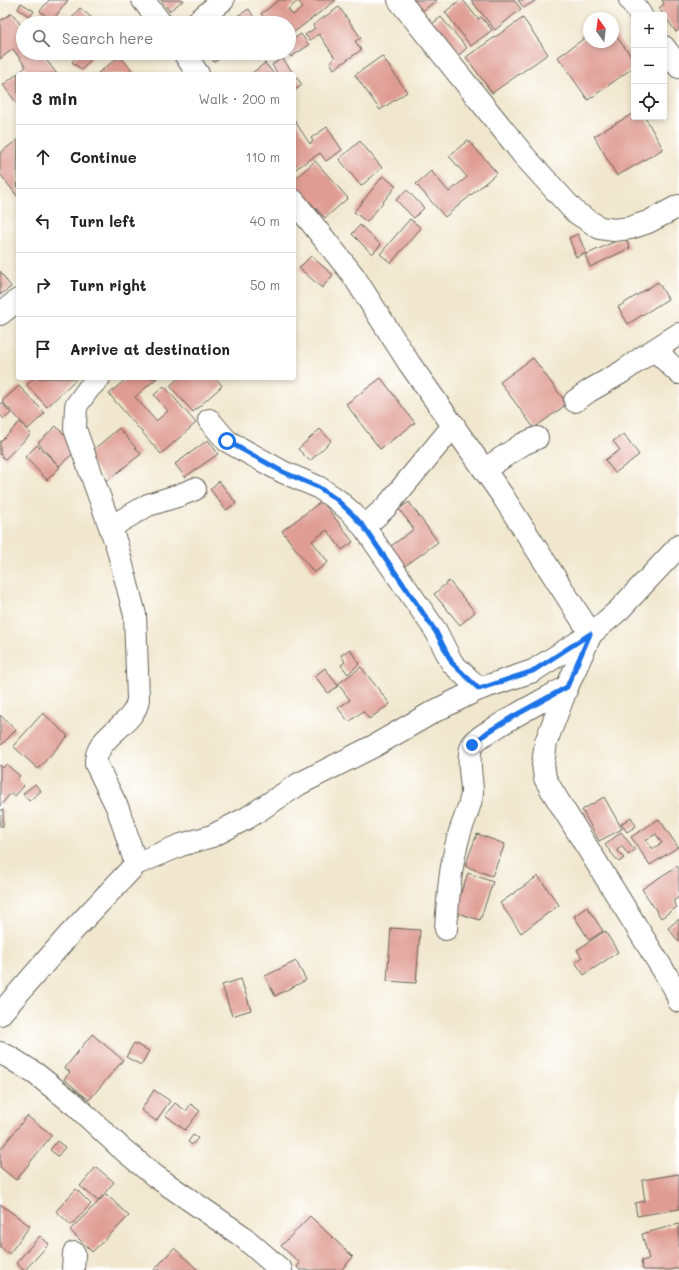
<!DOCTYPE html>
<meta charset="utf-8">
<style>
body{margin:0;font-family:Mali,sans-serif;background:#f6f6f6;color:#222}
.controls{position:absolute;right:12px;top:12px;display:grid;overflow:hidden;border-radius:4px;box-shadow:0 2px 6px #0003}
.controls button{width:36px;height:36px;display:grid;place-items:center;padding:0;border:0;border-bottom:1px solid #e0e0e0;background:#fff;color:#222;font:20px sans-serif}
.compass{position:absolute;left:583px;top:12px;width:36px;height:36px;border-radius:50%;background:#fff;box-shadow:0 2px 6px #0003;rotate:346deg}
.stop{position:absolute;width:12px;height:12px;margin:-9px;border:3px solid #1a73e8;border-radius:50%;background:#fff}
.stop.end{background:#1a73e8;border-color:#fff;box-shadow:0 1px 4px #0008}
.list{margin:0;padding:0;list-style:none}
h2{display:flex;justify-content:space-between;align-items:center;height:52px;margin:0;padding:0 16px;font-size:17px}
h2 small{font-size:13px;font-weight:400;color:#767676}
.list li{display:grid;grid-template-columns:26px 1fr auto;gap:12px;align-items:center;box-sizing:border-box;height:64px;padding:0 16px;border-top:1px solid #e0e0e0}
.list b{display:block;font-size:15px;white-space:nowrap}
.list em{font-size:13px;font-style:normal;color:#767676}
.icon{flex:none;width:22px;height:22px;fill:none;stroke:currentColor;stroke-width:2;stroke-linecap:round;stroke-linejoin:round}
.map{position:relative;flex:none;width:679px;height:1270px;overflow:hidden}
.search{position:absolute;background:#fff;box-shadow:0 2px 6px #0003;left:16px;top:16px;width:280px;height:44px;display:flex;align-items:center;gap:10px;box-sizing:border-box;padding:0 14px;border-radius:22px;color:#767676;font-size:15px}
.panel{position:absolute;background:#fff;box-shadow:0 2px 6px #0003;left:16px;top:72px;width:280px;height:308px;border-radius:4px}
.map>svg:first-child{display:block}
.building{fill:#df9c93;fill-rule:evenodd}
.lines{fill:none;stroke-linecap:round;stroke-linejoin:round}
.street-casing{stroke:#66635a;stroke-width:24}
.street{stroke:#fff;stroke-width:22}
.route{stroke:#1a73e8;stroke-width:5}
</style>
<div class="map">
<svg width="679" height="1270" viewBox="0 0 679 1270">
<rect width="100%" height="100%" fill="#fff"/>
<filter id="ink" filterUnits="userSpaceOnUse"><feTurbulence type="fractalNoise" baseFrequency=".025" numOctaves="2"/><feDisplacementMap in="SourceGraphic" scale="8" xChannelSelector="R" yChannelSelector="G"/><feConvolveMatrix kernelMatrix="1 2 1 2 8 2 1 2 1" color-interpolation-filters="sRGB"/></filter>
<filter id="wash" filterUnits="userSpaceOnUse"><feTurbulence type="fractalNoise" baseFrequency=".012" numOctaves="4" result="noise"/><feDisplacementMap in="SourceGraphic" scale="16" xChannelSelector="R" yChannelSelector="G"/><feGaussianBlur stdDeviation="0.9" result="paint"/><feColorMatrix in="noise" values="0 0 0 0 0 0 0 0 0 0 0 0 0 0 0 0 0 1.4 0 .05"/><feComposite in="paint" operator="in"/></filter>
<g filter="url(#wash)">
<rect width="100%" height="100%" fill="#f0e7ce"/>
<g id="blocks">
<!-- building -->
<g class="building">
<path d="M49 0H68L52 21 40 11Z"/>
<path d="M161 0H184L169 11Z"/>
<path d="M279 0H336L289 36V23H268L261 14ZM298 1 303 7 293 15 288 9Z"/>
<path d="M406 0H437L417 15Z"/>
<path d="M460 0H463L478 19 481 17 492 30 471 46 445 12Z"/>
<path d="M471 0H514L521 9 495 30Z"/>
<path d="M518 0H536L524 8Z"/>
<path d="M662 0H679V30L676 32 659 8 664 4Z"/>
<path d="M21 3 34 11 30 17 18 9Z"/>
<path d="M339 7 361 38 355 41 361 50 334 69 330 62 335 58 319 34 310 40 305 35 315 28 313 25Z"/>
<path d="M80 8 98 23H79L72 18Z"/>
<path d="M249 9 257 23H225Z"/>
<path d="M12 13 23 28V53H41L57 74H18V105L3 85 26 67 13 49 0 59V21Z"/>
<path d="M441 17 467 48 454 59 428 27Z"/>
<path d="M523 18 548 54 492 93 466 57Z"/>
<path d="M613 32 634 60V67L588 100 558 57 589 35V42H613Z"/>
<path d="M301 34 309 45 291 57 288 53 289 42Z"/>
<path d="M79 53H96L82 70 72 62Z"/>
<path d="M209 53H230L214 62Z"/>
<path d="M120 56 135 74H97Z"/>
<path d="M382 56 407 92 380 110 355 75Z"/>
<path d="M282 58 294 74H278L272 65Z"/>
<path d="M265 63 274 74H251Z"/>
<path d="M294 74 302 85 294 91Z"/>
<path d="M634 113V117H645L663 149 617 176 594 136Z"/>
<path d="M294 120 310 144 313 141 311 138 327 127 342 150 326 161 320 153 294 170Z"/>
<path d="M18 139 17 173 18 197 0 174V153Z"/>
<path d="M468 140 497 173 445 217 416 184 431 171 449 192 467 177 449 156Z"/>
<path d="M360 141 382 168 361 186 339 159Z"/>
<path d="M315 161 348 198 325 218 305 197 301 201 294 194V180Z"/>
<path d="M383 176 396 186 367 222 354 212Z"/>
<path d="M407 190 424 208 414 218 396 200Z"/>
<path d="M410 219 421 228 391 263 380 254Z"/>
<path d="M360 225 381 245 372 254 352 234Z"/>
<path d="M578 234 586 253 576 257 569 238Z"/>
<path d="M625 237 630 248 590 267 585 255Z"/>
<path d="M311 256 333 275 322 288 299 268Z"/>
<path d="M0 271 11 287 0 295Z"/>
<path d="M658 282 668 299 628 324 618 307Z"/>
<path d="M533 358 567 404 534 428 500 382Z"/>
<path d="M34 378H75L76 379 47 407 27 385Z"/>
<path d="M127 378H157L135 397 156 421 168 411 154 395 164 386 196 423 161 454 109 394Z"/>
<path d="M178 378H216L222 386 193 412 170 386Z"/>
<path d="M381 378 415 423 380 449 346 404Z"/>
<path d="M19 386 45 413 28 429 2 401Z"/>
<path d="M2 403 11 413 4 419 0 415V404Z"/>
<path d="M20 422 31 434 5 459 0 454V442Z"/>
<path d="M56 426 78 449 59 466 38 443Z"/>
<path d="M119 428 141 454 107 481 86 456Z"/>
<path d="M320 429 331 441 310 461 298 449Z"/>
<path d="M624 434 639 455 615 473 605 460 620 450 613 441Z"/>
<path d="M208 440 218 454 185 477 175 464Z"/>
<path d="M37 445 60 467 47 480 25 457Z"/>
<path d="M219 481 236 503 226 510 210 489Z"/>
<path d="M322 501 353 542 342 550 327 530 312 541 328 562 314 573 282 531Z"/>
<path d="M409 502 438 542 401 569 387 549 414 529 399 509Z"/>
<path d="M449 581 475 612 460 625 434 594Z"/>
<path d="M350 649 359 664 348 674 341 665 345 662 341 655Z"/>
<path d="M361 667 390 704 369 719 363 711 349 722 338 708 350 700 338 684Z"/>
<path d="M325 668 338 686 328 693 315 676Z"/>
<path d="M43 713 68 736 38 769 13 746Z"/>
<path d="M0 715 16 730 1 745 0 744Z"/>
<path d="M6 764 20 776 17 779 24 786 15 796 11 793 0 806V765L3 768Z"/>
<path d="M35 784 41 791 29 801 23 794Z"/>
<path d="M604 797 622 829 599 841 582 810Z"/>
<rect x="0" y="810" width="3" height="16"/>
<path d="M631 817 636 826 627 832 621 824Z"/>
<path d="M659 819 678 847 650 865 631 837ZM656 834 662 843 652 849 646 840Z"/>
<path d="M621 832 635 850 628 855 622 846 617 850 624 858 619 862 605 845Z"/>
<path d="M477 834 505 844 492 876 465 866Z"/>
<path d="M677 866 679 869V897L673 901 677 907 661 918 642 889Z"/>
<path d="M468 873 493 882 480 920 454 912Z"/>
<path d="M538 876 559 905 521 933 500 903Z"/>
<path d="M587 907 603 931 589 940 574 916Z"/>
<path d="M679 919V942L668 928Z"/>
<path d="M391 928 420 930 416 983 387 981Z"/>
<path d="M605 931 618 952 584 975 575 962 582 958 577 950Z"/>
<path d="M296 961 306 980 275 996 265 976Z"/>
<path d="M241 979 251 1010 232 1016 222 985Z"/>
<path d="M92 1034 123 1060 89 1100 64 1079 70 1072 65 1068Z"/>
<path d="M134 1043 149 1051 141 1065 126 1057Z"/>
<path d="M154 1090 170 1101 156 1121 141 1110Z"/>
<path d="M175 1103 186 1111 191 1104 200 1111 185 1130 165 1115Z"/>
<path d="M27 1116 52 1135 16 1180 0 1167V1150Z"/>
<path d="M193 1135 198 1138 192 1145 188 1142Z"/>
<path d="M57 1141 65 1147 58 1156 50 1150Z"/>
<path d="M96 1167 114 1182 98 1201 80 1186Z"/>
<path d="M679 1174V1209L637 1216 635 1203 645 1201 642 1180Z"/>
<path d="M76 1189 91 1204 71 1225 56 1211Z"/>
<path d="M106 1194 129 1216 92 1252 70 1230Z"/>
<path d="M0 1204 30 1226 9 1254 0 1247Z"/>
<path d="M310 1216 353 1257 341 1270H300L297 1267 300 1263 281 1246Z"/>
<path d="M679 1224V1268L670 1270H643L641 1261 649 1259 642 1234Z"/>
<path d="M40 1236 49 1244 25 1270H23L16 1263Z"/>
<path d="M174 1248 198 1270H154Z"/>
</g>
</g>
</g>
<g filter="url(#ink)">
<use href="#blocks" fill-opacity="0" stroke="#66635a" stroke-width="1"/>
<g class="lines">
<!-- street casing -->
<g class="street-casing">
<g id="street">
<path d="M143 0 161 23"/>
<path d="M399 0 525 157 575 212 600 228 614 230 630 228 648 222 679 206"/>
<path d="M630 0 641 15"/>
<path d="M196 23 223 0"/>
<path d="M664 47 679 67"/>
<path d="M184 53 198 74"/>
<path d="M294 201 353 275 409 363 502 495 591 634 567 687 546 742 543 764 545 778 551 789 675 989 679 1001"/>
<path d="M0 314 18 300"/>
<path d="M655 350 679 373"/>
<path d="M99 378 89 388 76 406 75 429 117 546 135 615 138 699C136 722 106 731 98 752 96 756 96 760 96 764L118 809 136 864"/>
<path d="M575 401 589 391 622 372 643 357 679 334"/>
<path d="M209 420 227 441 283 472 318 487 336 499 352 513 364 527 436 631 452 663 479 689"/>
<path d="M485 469 523 444 537 438"/>
<path d="M364 527 386 507 454 425"/>
<path d="M111 530 119 522 148 505 180 495 195 489"/>
<path d="M446 929C448 897 450 866 459 835 463 821 471 807 472 792 472 779 466 754 473 744 478 737 488 732 495 728 518 713 543 700 567 687"/>
<path d="M0 1014 68 936 136 864 181 845 212 836 247 818 299 784 374 746 433 712 479 689 533 671 591 634 619 610 679 546"/>
<path d="M0 1053 9 1057 36 1074 75 1105 121 1148 155 1176 242 1236 281 1270"/>
<path d="M73 1270 74 1253"/>
</g>
</g>
<!-- street -->
<use href="#street" class="street"/>
</g>
</g>
<g class="lines" filter="url(#ink)">
<!-- route -->
<path class="route" d="M227 441 283 472 318 487 336 499 352 514 364 527 436 632 452 663 479 689 533 671 590 634 567 687 514 716 488 732 472 745"/>
</g>
</svg>
<div class="controls">
<button>+</button>
<button>−</button>
<button><svg class="icon" aria-label="locate" viewBox="0 0 24 24"><circle cx="12" cy="12" r="6"/><path d="M12 2v4M12 18v4M2 12h4M18 12h4"/></svg></button>
</div>
<svg class="compass" viewBox="-18 -18 36 36"><path d="M0-13l5 13h-10z" fill="#e53935"/><path d="M0 13l5-13h-10z" fill="#767676"/></svg>
<div class="stop" style="left:227px;top:441px"></div>
<div class="stop end" style="left:472px;top:745px"></div>
<div class="search"><svg class="icon" aria-label="search" viewBox="0 0 24 24"><circle cx="10" cy="10" r="6"/><path d="M15 15l6 6"/></svg>Search here</div>
<section class="panel">
<h2>3 min<small>Walk · 200 m</small></h2>
<ul class="list">
<li><svg class="icon" aria-label="ahead" viewBox="0 0 24 24"><path d="M12 20V5M6 11l6-6 6 6"/></svg><div><b>Continue</b></div><em>110 m</em></li>
<li><svg class="icon" aria-label="left" viewBox="0 0 24 24"><path d="M17 20v-9H6M10 6l-5 5 5 5"/></svg><div><b>Turn left</b></div><em>40 m</em></li>
<li><svg class="icon" aria-label="right" viewBox="0 0 24 24"><path d="M7 20v-9h11M14 6l5 5-5 5"/></svg><div><b>Turn right</b></div><em>50 m</em></li>
<li><svg class="icon" aria-label="arrive" viewBox="0 0 24 24"><path d="M6 21V4h12l-3 4 3 4H6"/></svg><div><b>Arrive at destination</b></div></li>
</ul>
</section>
</div>
